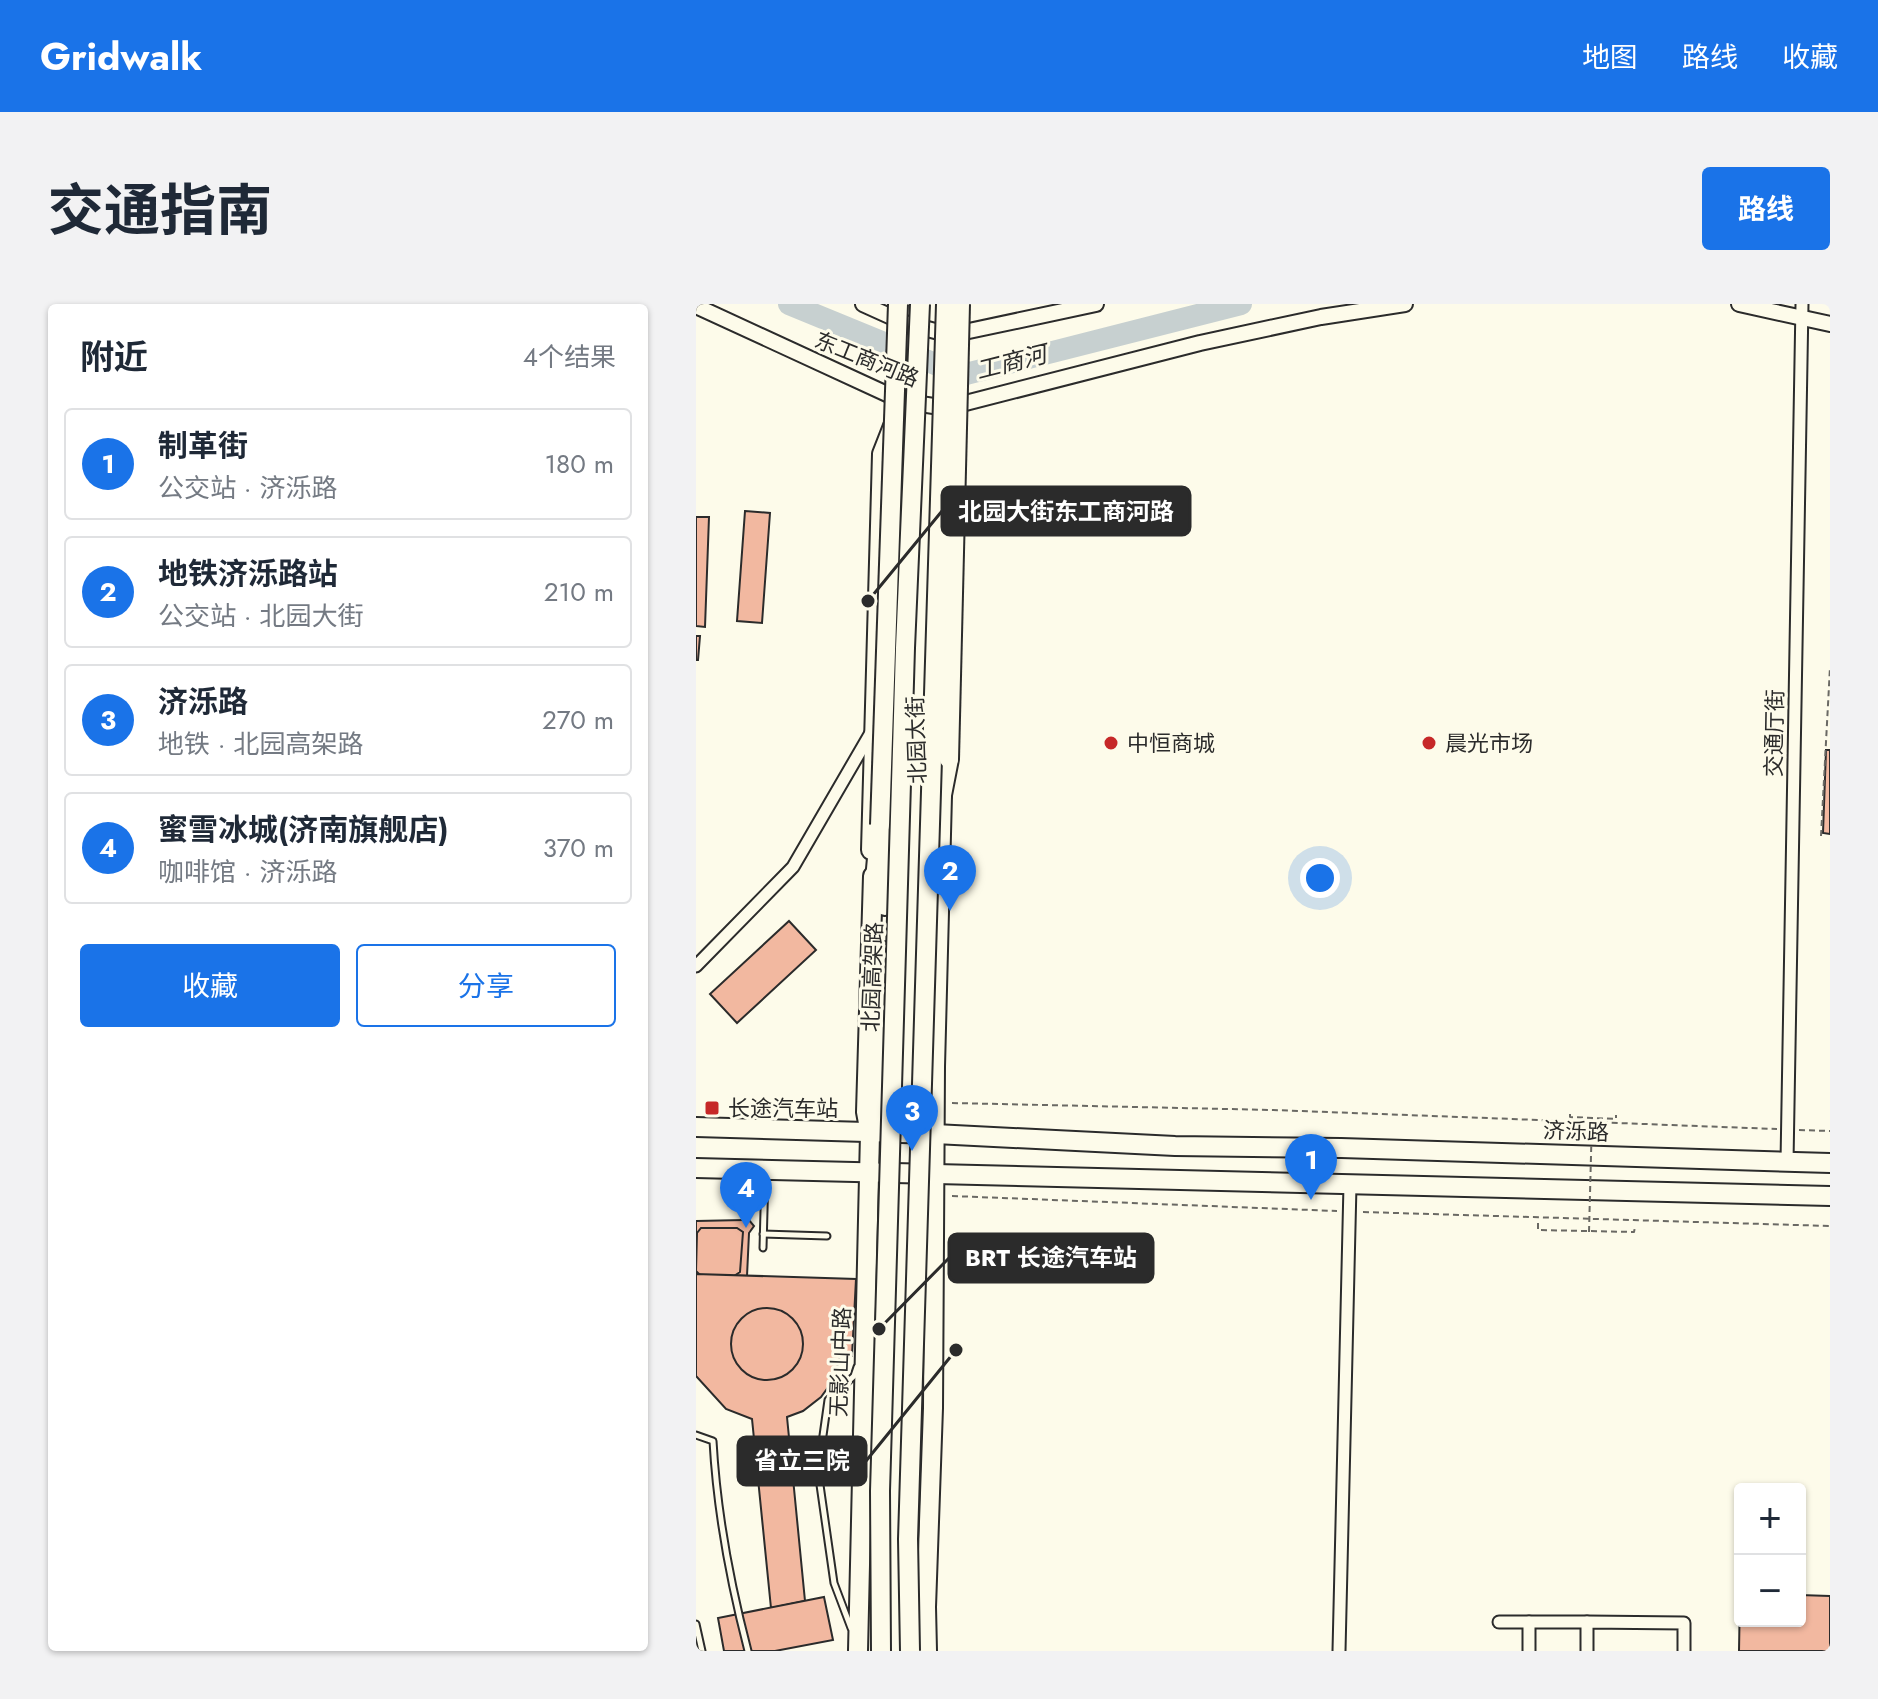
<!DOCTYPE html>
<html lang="zh">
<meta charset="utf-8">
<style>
body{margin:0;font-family:Jost,"Noto Sans SC",sans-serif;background:#f2f2f3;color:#1f2937}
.controls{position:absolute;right:24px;bottom:24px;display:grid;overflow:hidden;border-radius:8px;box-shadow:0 2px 6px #0004}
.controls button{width:72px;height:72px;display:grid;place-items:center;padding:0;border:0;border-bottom:2px solid #e0e1e3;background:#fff;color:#1f2937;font:40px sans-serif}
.you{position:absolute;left:624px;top:574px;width:28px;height:28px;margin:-20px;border:6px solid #fff;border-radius:50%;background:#1a73e8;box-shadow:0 0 0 12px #1a73e833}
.badge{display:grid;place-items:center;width:52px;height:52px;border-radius:50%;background:#1a73e8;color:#fff;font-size:26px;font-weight:700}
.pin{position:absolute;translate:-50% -66px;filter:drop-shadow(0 2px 4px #0008)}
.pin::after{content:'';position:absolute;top:42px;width:28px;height:24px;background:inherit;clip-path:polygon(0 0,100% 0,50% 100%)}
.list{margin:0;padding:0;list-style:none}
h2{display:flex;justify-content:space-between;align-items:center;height:104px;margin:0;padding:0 32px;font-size:34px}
h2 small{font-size:26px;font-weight:400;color:#747a83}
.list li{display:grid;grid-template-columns:52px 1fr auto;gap:24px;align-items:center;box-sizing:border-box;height:112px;margin:0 16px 16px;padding:0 16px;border:2px solid #e0e1e3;border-radius:8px}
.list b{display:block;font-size:30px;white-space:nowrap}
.list p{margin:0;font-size:26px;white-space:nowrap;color:#747a83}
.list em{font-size:26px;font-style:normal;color:#747a83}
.actions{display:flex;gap:16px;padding:24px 32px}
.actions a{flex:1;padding:18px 0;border:2px solid #1a73e8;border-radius:8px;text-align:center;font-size:28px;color:#1a73e8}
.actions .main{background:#1a73e8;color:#fff}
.map{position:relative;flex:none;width:1134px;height:1347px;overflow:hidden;border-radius:8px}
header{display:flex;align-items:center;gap:48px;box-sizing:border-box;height:112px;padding:0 40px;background:#1a73e8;color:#fff}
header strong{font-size:38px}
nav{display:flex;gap:44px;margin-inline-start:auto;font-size:28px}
.intro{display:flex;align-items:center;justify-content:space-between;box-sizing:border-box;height:192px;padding:0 48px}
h1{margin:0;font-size:56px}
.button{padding:20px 36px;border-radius:8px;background:#1a73e8;color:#fff;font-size:28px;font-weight:700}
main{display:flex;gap:48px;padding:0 48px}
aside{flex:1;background:#fff;border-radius:8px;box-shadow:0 2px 6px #0004}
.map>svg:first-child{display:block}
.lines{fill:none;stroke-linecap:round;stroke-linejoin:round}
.river{stroke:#c7d0d0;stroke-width:22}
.building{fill:#f2b8a0;stroke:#2b2b2b;stroke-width:2}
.service-casing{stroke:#2b2b2b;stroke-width:9}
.minor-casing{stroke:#2b2b2b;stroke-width:15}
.tertiary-casing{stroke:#2b2b2b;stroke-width:18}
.primary-casing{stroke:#2b2b2b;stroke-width:22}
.trunk-casing{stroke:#2b2b2b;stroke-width:22}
.path{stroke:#6a6964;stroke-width:2;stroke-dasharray:6 4;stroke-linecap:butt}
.service{stroke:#fdfbea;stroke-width:5}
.minor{stroke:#fdfbea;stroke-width:11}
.tertiary{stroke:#fdfbea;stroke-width:14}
.primary{stroke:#fdfbea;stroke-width:18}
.trunk{stroke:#fdfbea;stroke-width:18}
.trunk-bridge-casing{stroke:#2b2b2b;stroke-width:22;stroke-linecap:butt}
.path-bridge{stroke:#6a6964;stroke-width:2;stroke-dasharray:6 4;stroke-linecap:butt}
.trunk-bridge{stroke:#fdfbea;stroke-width:18}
.poi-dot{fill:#c62828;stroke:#fdfbea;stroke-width:3}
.labels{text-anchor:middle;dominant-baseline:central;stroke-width:6;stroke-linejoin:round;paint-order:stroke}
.street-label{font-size:22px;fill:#2b2b2b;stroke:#fdfbea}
.poi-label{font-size:22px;fill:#2b2b2b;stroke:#fdfbea;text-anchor:start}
.water-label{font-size:24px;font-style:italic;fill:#2b2b2b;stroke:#fdfbea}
.leader{fill:none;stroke:#2b2b2b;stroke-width:3}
.callout-dot{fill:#2b2b2b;stroke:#fdfbea;stroke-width:3}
.callout{fill:#2b2b2b;stroke:#2b2b2b;stroke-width:3}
.callout-label{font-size:24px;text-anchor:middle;font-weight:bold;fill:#fff}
</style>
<header>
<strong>Gridwalk</strong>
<nav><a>地图</a><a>路线</a><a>收藏</a></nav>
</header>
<div class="intro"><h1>交通指南</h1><a class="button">路线</a></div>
<main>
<aside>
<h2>附近<small>4个结果</small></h2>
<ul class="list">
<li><span class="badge">1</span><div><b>制革街</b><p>公交站 · 济泺路</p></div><em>180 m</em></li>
<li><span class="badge">2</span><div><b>地铁济泺路站</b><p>公交站 · 北园大街</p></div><em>210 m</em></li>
<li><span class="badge">3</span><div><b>济泺路</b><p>地铁 · 北园高架路</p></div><em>270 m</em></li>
<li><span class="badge">4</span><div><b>蜜雪冰城(济南旗舰店)</b><p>咖啡馆 · 济泺路</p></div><em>370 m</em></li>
</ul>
<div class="actions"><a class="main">收藏</a><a>分享</a></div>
</aside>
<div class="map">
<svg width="1134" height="1347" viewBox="0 0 1134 1347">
<rect width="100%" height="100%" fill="#fdfbea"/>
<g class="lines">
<!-- river -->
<path class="river" d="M93 0 266 71 545 0"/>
</g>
<!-- building -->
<g class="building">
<path d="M49 207 74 209 66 319 41 317Z"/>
<path d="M0 213H13L9 323 0 322Z"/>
<path d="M0 332H4L2 356H0Z"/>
<path d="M1130 446H1134V530L1127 529Z"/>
<path d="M93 617 120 646 41 719 14 690Z"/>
<path d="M48 916H53L58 922 53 929 51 972 0 971V917Z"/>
<path d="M5 924H41L47 928 44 968 38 972 4 971 0 967 1 929Z"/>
<path d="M0 970 160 975 156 1052 144 1051 138 1075 125 1093 107 1107 91 1113 109 1297 75 1304 56 1115 30 1105 0 1072Z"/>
<circle cx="71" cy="1040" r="36"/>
<path d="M1044 1290V1317H1104V1291L1134 1292V1347H1043Z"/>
<path d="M128 1293 137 1336 79 1347H28L22 1314Z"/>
</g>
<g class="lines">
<!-- service casing -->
<g class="service-casing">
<g id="service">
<path d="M67 930 131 932"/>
<path d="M67 944 69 869"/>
<path d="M0 1131 17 1137C21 1209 34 1278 52 1347"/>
<path d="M0 1320 6 1347"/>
<path d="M155 1324 138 1279 122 1167 132 1096 158 1072 161 1063"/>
</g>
</g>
<!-- minor casing -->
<g class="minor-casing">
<g id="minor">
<path d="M0 662 97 563 176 427"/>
<path d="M1091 858 1106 0"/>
<path d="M803 1318H891"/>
<path d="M833 1318V1347"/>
<path d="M643 1347 654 881"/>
<path d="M891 1347V1318L988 1319V1347"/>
</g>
</g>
<!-- tertiary casing -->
<g class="tertiary-casing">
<g id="tertiary">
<path d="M167 0 209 19 254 31 400 0"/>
<path d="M1043 0 1134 20"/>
<path d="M0 2 206 97 250 104 504 39 625 13 709 0"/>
</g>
</g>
<!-- primary casing -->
<g class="primary-casing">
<g id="primary">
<path d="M175 546 186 150 197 122"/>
<path d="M189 602 191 523"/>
<path d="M174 830 184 813 188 647"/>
<path d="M162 1347 174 830 170 808 177 572"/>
<path d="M231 1347 230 1303 237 1104 239 763 246 491 244 478"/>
</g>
</g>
<!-- trunk casing -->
<g class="trunk-casing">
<g id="trunk">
<path d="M246 491 253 455"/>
<path d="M178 587 184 521"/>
<path d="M0 823 239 830 479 842 645 844 1134 859"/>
<path d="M0 864 1134 892"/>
</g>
</g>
<!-- path -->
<g class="path">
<path d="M1125 532 1134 363"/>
<path d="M256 799 577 806 1081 825"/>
<path d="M874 810V813L920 815V811"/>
<path d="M1103 826 1134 827"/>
<path d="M256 892 641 907"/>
<path d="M667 908 1134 922"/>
<path d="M842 919V926L938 928 939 923"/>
</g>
<!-- service -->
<use href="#service" class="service"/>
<!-- minor -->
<use href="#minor" class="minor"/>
<!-- tertiary -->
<use href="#tertiary" class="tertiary"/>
<!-- primary -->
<use href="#primary" class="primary"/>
<!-- trunk -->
<use href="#trunk" class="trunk"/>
<!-- trunk-bridge casing -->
<g class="trunk-bridge-casing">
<g id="trunk-bridge">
<path d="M253 455 264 0"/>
<path d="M184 521 202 0"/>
<path d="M185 1347 184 1187 209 344 224 0"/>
<path d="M214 1347 212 1235 250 0"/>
</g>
</g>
<!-- path-bridge -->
<path class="path-bridge" d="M893 928 896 814"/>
<!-- trunk-bridge -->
<use href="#trunk-bridge" class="trunk-bridge"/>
</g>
<!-- markers -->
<g class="poi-dot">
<circle cx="415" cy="439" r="8"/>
<circle cx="733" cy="439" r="8"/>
<rect x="8" y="796" width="16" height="16" rx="4"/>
</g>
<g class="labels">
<!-- street labels -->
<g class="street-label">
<text transform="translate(171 55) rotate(22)">东工商河路</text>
<text transform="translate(1078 429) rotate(-89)">交通厅街</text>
<text transform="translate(220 436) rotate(-92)">北园大街</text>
<text transform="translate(176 673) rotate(-88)">北园高架路</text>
<text transform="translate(880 827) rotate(2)">济泺路</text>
<text transform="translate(144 1058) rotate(-88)">无影山中路</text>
</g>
<!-- poi labels -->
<g class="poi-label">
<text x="431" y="439">中恒商城</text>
<text x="749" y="439">晨光市场</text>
<text x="32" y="804">长途汽车站</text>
</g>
<!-- water labels -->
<g class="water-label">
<text transform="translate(315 58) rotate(-14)">工商河</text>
</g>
</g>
<!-- callouts -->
<path class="leader" d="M172 297L246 207M183 1025L253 954M260 1046L170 1157"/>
<g class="callout-dot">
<circle cx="172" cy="297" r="8"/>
<circle cx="183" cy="1025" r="8"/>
<circle cx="260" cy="1046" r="8"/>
</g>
<g class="callout">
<rect x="246" y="183" width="248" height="48" rx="8"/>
<rect x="253" y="930" width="204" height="48" rx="8"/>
<rect x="42" y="1133" width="128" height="48" rx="8"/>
</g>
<g class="callout-label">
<text x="370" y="216">北园大街东工商河路</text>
<text x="355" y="962">BRT 长途汽车站</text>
<text x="106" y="1165">省立三院</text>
</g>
</svg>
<div class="controls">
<button>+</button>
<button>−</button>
</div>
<div class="you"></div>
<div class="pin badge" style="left:615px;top:896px">1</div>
<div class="pin badge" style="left:254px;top:607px">2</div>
<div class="pin badge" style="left:216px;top:847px">3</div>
<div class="pin badge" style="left:50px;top:924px">4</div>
</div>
</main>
